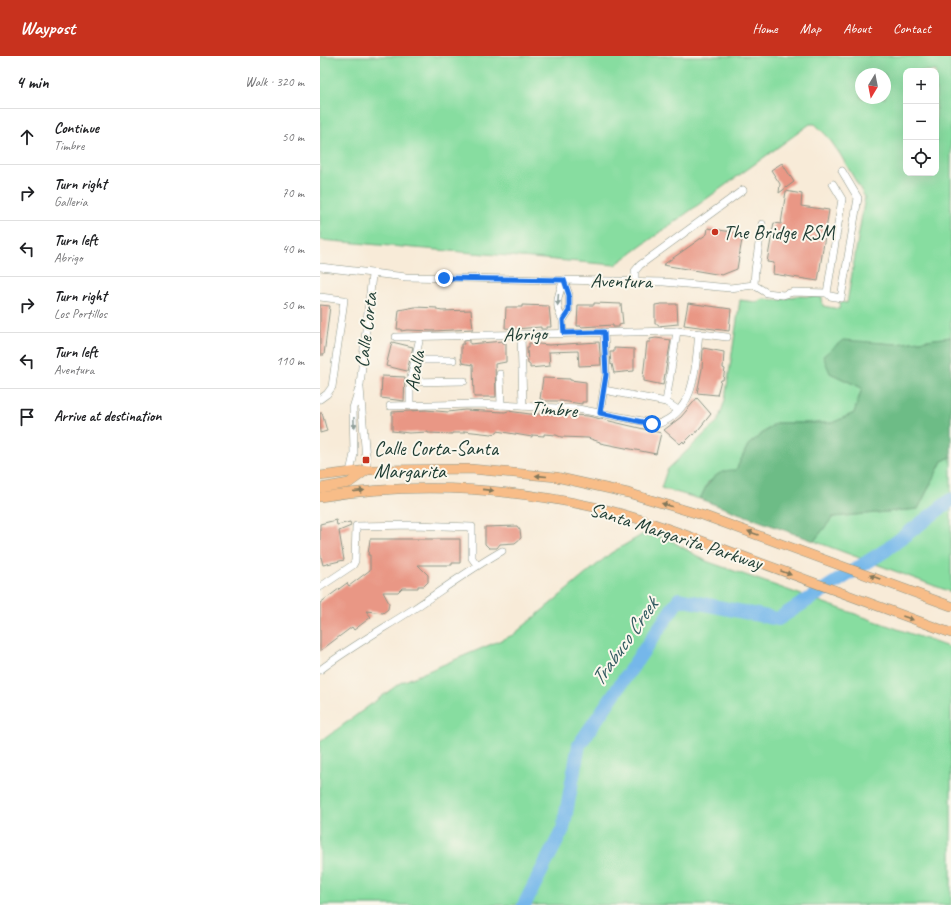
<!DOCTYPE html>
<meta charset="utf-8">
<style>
body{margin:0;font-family:Caveat,sans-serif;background:#f2f2f2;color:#202124}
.controls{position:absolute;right:12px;top:12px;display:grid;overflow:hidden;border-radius:8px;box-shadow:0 4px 16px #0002}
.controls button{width:36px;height:36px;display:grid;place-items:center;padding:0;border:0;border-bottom:1px solid #e0e0e0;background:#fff;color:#202124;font:20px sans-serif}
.compass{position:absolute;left:535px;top:12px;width:36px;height:36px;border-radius:50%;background:#fff;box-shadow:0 4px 16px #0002;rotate:190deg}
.stop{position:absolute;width:12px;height:12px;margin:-9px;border:3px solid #1a73e8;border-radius:50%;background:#fff}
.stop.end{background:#1a73e8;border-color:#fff;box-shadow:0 1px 4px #0008}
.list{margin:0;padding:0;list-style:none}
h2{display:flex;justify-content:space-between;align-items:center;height:52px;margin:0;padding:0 16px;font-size:17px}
h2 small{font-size:13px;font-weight:400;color:#757577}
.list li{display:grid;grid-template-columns:26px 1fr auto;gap:12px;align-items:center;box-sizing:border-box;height:56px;padding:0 16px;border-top:1px solid #e0e0e0}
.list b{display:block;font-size:15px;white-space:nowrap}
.list p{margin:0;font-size:13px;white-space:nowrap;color:#757577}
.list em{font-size:13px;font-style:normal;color:#757577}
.icon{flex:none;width:22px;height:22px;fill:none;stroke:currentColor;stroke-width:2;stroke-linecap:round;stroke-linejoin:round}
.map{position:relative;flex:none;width:631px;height:849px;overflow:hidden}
header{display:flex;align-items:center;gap:24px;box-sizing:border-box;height:56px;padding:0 20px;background:#c8321e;color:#fff}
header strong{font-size:19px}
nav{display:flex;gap:22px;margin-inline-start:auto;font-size:14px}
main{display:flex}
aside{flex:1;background:#fff}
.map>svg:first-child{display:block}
.green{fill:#87dda0;stroke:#538d6a;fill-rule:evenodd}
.forest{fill:#6dbc86;stroke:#467c5d}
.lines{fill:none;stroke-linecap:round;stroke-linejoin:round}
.river{stroke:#75b7ea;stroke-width:14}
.building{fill:#e99785}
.minor-casing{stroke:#8c9486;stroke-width:8}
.major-casing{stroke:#8c9486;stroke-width:10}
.minor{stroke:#fff;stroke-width:7}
.major{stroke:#f8bd88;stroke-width:9}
.oneway{fill:#8f9e9a}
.oneway2{fill:#81775a}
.route{stroke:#1a73e8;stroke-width:5}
.poi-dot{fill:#c8321e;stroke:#fbf7ec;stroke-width:1.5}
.labels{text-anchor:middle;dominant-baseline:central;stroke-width:4;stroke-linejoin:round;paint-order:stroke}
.poi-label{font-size:20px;fill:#1f3d34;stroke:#fbf7ec;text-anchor:start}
.street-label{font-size:20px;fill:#1f3d34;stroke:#fbf7ec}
.water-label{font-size:21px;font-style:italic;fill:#345c62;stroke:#fbf7ec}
</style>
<header>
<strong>Waypost</strong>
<nav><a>Home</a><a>Map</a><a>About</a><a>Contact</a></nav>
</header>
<main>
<aside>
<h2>4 min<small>Walk · 320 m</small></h2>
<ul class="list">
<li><svg class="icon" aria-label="ahead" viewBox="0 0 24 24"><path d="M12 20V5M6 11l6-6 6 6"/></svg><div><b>Continue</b><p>Timbre</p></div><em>50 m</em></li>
<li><svg class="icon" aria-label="right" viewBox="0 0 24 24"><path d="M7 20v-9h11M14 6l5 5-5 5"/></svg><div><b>Turn right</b><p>Galleria</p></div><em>70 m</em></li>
<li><svg class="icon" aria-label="left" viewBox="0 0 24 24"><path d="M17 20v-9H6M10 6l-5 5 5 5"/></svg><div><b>Turn left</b><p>Abrigo</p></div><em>40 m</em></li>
<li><svg class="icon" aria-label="right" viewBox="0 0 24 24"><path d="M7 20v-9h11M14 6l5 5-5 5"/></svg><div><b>Turn right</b><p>Los Portillos</p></div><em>50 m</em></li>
<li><svg class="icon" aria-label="left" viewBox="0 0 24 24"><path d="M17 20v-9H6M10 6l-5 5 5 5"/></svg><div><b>Turn left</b><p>Aventura</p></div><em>110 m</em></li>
<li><svg class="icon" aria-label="arrive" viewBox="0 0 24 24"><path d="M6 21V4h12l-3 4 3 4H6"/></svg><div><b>Arrive at destination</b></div></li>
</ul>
</aside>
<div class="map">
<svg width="631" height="849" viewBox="0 0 631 849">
<rect width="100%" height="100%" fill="#fbf7ec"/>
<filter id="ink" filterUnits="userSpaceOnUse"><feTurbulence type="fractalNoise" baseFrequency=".025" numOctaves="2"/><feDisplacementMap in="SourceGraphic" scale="8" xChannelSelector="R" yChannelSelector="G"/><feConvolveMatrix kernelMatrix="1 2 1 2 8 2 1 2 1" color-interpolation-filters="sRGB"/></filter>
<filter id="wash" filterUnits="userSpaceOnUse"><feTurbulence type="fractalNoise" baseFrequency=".012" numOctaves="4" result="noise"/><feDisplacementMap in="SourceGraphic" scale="16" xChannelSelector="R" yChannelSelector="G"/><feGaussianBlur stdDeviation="0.9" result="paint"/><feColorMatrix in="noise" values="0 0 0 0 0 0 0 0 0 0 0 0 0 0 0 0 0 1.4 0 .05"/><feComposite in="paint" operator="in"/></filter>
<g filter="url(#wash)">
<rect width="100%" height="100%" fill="#f8ebd8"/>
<!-- green -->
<g class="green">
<path d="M0 0H631V281L576 288 523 285 510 317 542 332 534 357 512 367H455L428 389 416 414 388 426 380 443 341 432 347 414 398 365 405 344 420 244 436 246 444 243 459 244 476 240 502 241 503 250 519 253 520 246 527 247 545 141 520 98 508 81 495 68H490L295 209 0 184ZM586 15H616V117H586ZM541 18H565V42H541Z"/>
<path d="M631 401V536L494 485 513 461 598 453 622 405Z"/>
<path d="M325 477 350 484 386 505 631 592V849H0V686L80 627 193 579 291 497Z"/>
</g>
<!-- forest -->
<path class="forest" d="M631 281V401L622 405 598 453 513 461 494 485 380 443C388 426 396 413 416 414L428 389 456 367H512L534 357 542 332 510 317 503 300 523 284 576 288Z"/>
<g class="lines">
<!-- river -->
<path class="river" d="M204 849 243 773 259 689 359 543 458 563 566 494 631 444"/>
</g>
<g id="blocks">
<!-- building -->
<g class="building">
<path d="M462 107 474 126 459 137 460 128 451 114Z"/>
<path d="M466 135 482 138 481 150 509 154 498 225 453 218 454 207 447 206 454 167 461 168Z"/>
<path d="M388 172 423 178 417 213 402 219 343 209 387 178Z"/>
<path d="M274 247 301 248 303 268 299 269V271H293V269L261 271V270H257L258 249H274Z"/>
<path d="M368 247 411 253 409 275 364 269Z"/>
<path d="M341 248H357L358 268 338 270V268H335V249Z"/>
<path d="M0 249 10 250 4 299H0Z"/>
<path d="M202 249 229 250 231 271H227V273H221V271L195 273 185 272 186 251H202Z"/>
<path d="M95 251 117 252V254L122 255 151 254 153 273 113 275 87 274 81 275V273H77L79 254Z"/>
<path d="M336 282 351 284 343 329 324 325V322L323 321 327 286H330V283Z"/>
<path d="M150 284V288L183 285V287H186V306L175 308 176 341H154L153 309 142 307 141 302V288H144V285Z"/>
<path d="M72 286 93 291 87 315 66 310Z"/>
<path d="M279 286 281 309 259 310 258 295 229 296 230 310 210 312V308H208L207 291H209V287L229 289Z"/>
<path d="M294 292 314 293V315L294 317 292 308 291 309 290 296H294Z"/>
<path d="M383 292 404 296 403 312 405 313 403 324H401L397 339 377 337 382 313Z"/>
<path d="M62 320 85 321 84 345 61 342Z"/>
<path d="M223 322 250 323V324L266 326V346H262V348L241 345H224V344L220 343Z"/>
<path d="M377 342 391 358 374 379 373 378 364 387 363 385 360 388 344 374 361 361Z"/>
<path d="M106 354 128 356 145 354 185 356 188 355 210 358H221V357L268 360 341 377 336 398 280 387V386L268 382 241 381 236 379 224 378V380L212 379V381L177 375V377L171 378 144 375V377H132V378L108 377V376L89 377 72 375V356Z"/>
<path d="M0 357H2L7 375 0 377Z"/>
<path d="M16 464 17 469 30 466 31 470 19 475 24 504 3 509 0 497V468Z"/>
<path d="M197 470 200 474 201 482 195 487 180 488 177 492H169L165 488V471Z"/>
<path d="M50 483H140V507H132V509H98L108 519V526L104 530H98V532H82L78 536H63L69 547 68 553 63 557 46 555 51 561 34 574 32 571 0 595V547L27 527 29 530 50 514V499H48Z"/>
</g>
</g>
</g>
<g filter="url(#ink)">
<use href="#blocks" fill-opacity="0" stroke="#8c9486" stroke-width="1"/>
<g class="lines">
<!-- minor casing -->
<g class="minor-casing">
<g id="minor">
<path d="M0 211 86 221 344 226 410 232 434 229"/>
<path d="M315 225V215L320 209 423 134"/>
<path d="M434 229 447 237 463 239 473 236 507 237 522 143 513 128"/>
<path d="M434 229 435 214 442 168"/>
<path d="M507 237 510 240 521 242 538 142 522 115"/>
<path d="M0 241 24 244 12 331 7 338 0 343"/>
<path d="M243 264C234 250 238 239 244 224"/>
<path d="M243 277V264L249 255V239L244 224"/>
<path d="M201 279 203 350"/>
<path d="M76 281 357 275 407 281"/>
<path d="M95 304H133"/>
<path d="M180 318 181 349"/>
<path d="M90 326 144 325"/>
<path d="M40 332 47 414"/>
<path d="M284 334 346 346 358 354"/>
<path d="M346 346 357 275"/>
<path d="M70 350 158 348 258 353 338 368C377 354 375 311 379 277"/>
<path d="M90 350V326L100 281"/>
<path d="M280 357 286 319 284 276"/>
<path d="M30 416 34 398 33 352 40 329 52 219"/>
<path d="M0 531 33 509 35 505 36 470 95 469 152 471V502L157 509"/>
<path d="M0 614C29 592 61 574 92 554 122 534 150 513 182 495"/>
</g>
</g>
<!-- major casing -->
<g class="major-casing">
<g id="major">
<path d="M0 420 47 414 151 413 236 421 308 437 385 460 631 550"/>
<path d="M0 432 29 427 47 414"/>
<path d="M0 441C92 426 184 431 274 451 328 463 379 484 430 503 497 528 564 553 631 577"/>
</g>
</g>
<!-- minor -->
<use href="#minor" class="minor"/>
<!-- major -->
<use href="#major" class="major"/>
</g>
<!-- one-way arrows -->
<defs><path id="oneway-solid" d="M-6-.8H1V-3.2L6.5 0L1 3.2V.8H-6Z"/></defs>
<g class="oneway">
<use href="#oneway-solid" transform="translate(238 244) rotate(94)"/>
<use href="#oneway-solid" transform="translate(34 367) rotate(89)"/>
</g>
<g class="oneway2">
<use href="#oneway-solid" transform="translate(221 420) rotate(-175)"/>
<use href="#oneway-solid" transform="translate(168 434) rotate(6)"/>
<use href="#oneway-solid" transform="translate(39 435) rotate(-6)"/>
<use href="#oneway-solid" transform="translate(347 449) rotate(-163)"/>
<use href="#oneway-solid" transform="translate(433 477) rotate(-160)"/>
<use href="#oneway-solid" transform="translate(466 517) rotate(21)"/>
<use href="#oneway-solid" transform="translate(555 521) rotate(-159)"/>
<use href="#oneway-solid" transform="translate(588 562) rotate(20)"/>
</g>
</g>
<g class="lines" filter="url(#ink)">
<!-- route -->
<path class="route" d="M124 222 244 224 249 239V255L243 264 244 277 284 276 286 319 280 357 332 368"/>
</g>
<!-- markers -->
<g class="poi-dot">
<circle cx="395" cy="176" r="4"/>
<rect x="42" y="400" width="8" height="8" rx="2"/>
</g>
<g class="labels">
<!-- poi labels -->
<g class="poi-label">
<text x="403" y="176">The Bridge RSM</text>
<text x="54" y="392">Calle Corta-Santa<tspan x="54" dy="23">Margarita</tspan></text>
</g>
<!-- street labels -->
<g class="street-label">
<text transform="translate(301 225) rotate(1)">Aventura</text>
<text transform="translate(46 274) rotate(-83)">Calle Corta</text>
<text transform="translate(205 278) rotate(-2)">Abrigo</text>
<text transform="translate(95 315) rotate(-80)">Acalla</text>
<text transform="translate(234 353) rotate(4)">Timbre</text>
<text transform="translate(356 480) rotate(18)">Santa Margarita Parkway</text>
</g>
<!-- water labels -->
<g class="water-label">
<text transform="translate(304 586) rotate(-55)">Trabuco Creek</text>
</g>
</g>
</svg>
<div class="controls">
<button>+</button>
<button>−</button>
<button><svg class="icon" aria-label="locate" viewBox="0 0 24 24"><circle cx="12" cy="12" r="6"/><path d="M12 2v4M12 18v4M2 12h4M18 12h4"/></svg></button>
</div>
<svg class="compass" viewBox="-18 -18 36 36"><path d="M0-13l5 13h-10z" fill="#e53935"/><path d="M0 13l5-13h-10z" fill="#757577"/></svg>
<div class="stop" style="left:332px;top:368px"></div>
<div class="stop end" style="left:124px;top:222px"></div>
</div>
</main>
